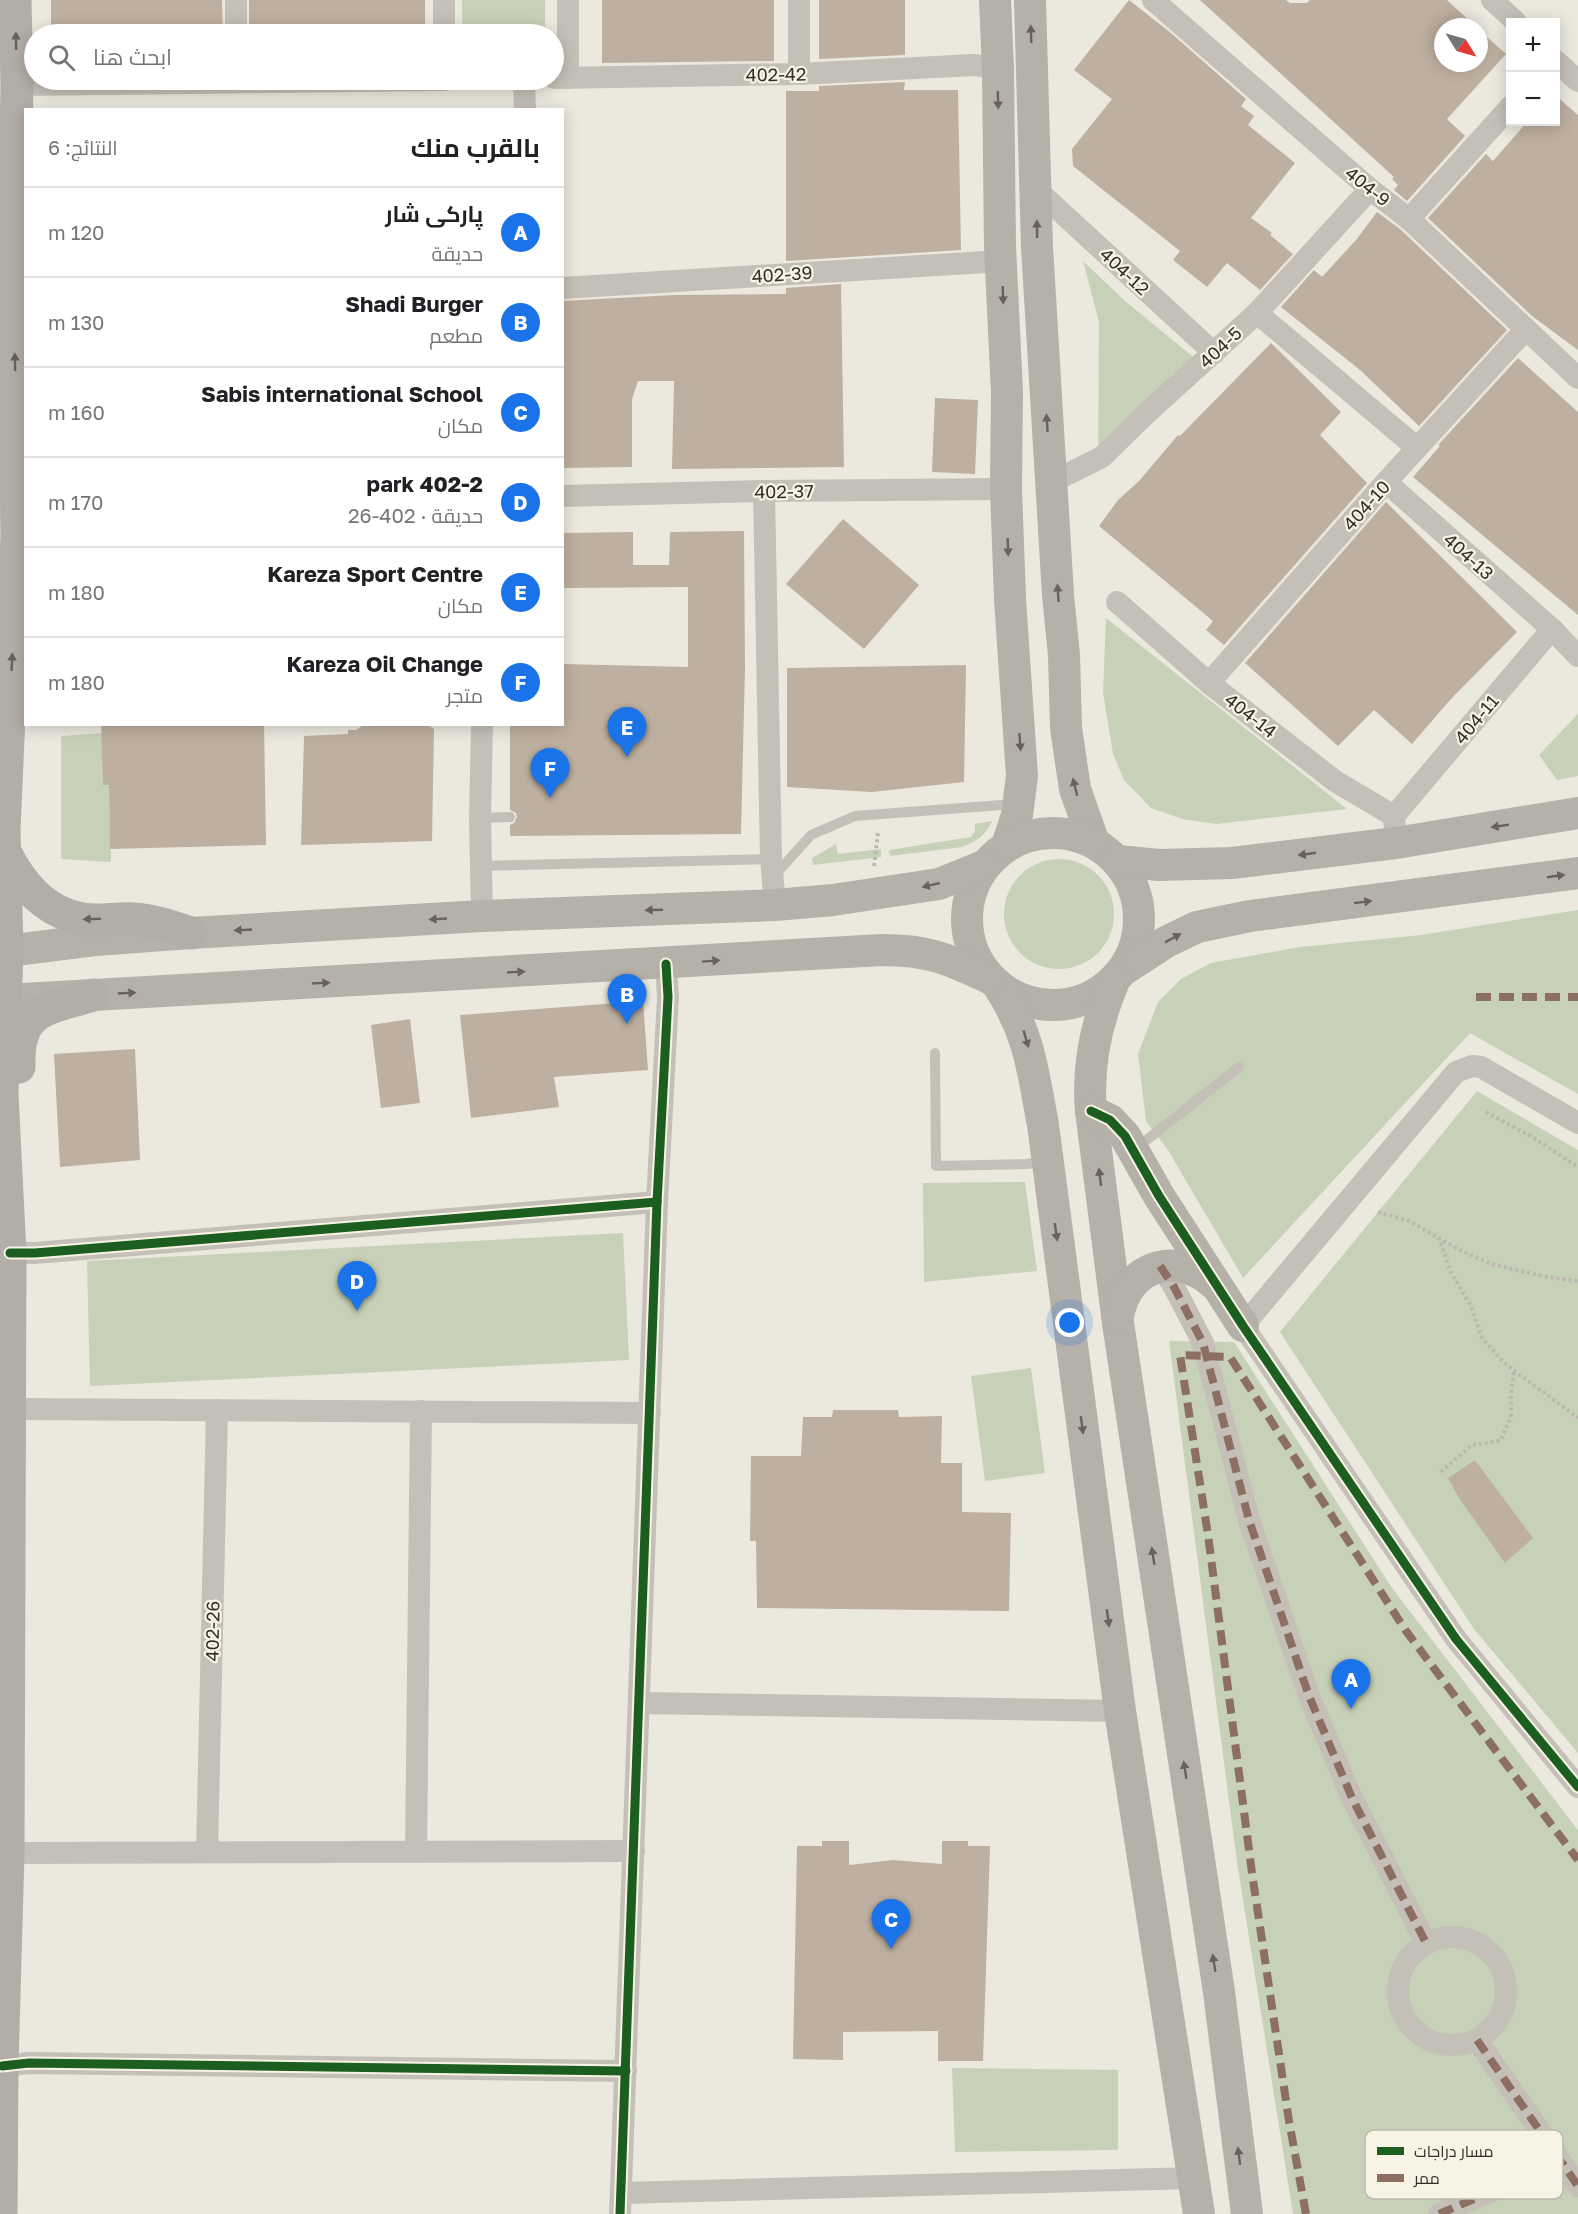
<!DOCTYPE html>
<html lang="ar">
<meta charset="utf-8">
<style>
body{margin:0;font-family:"Golos Text",Cairo,sans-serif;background:#f6f6f6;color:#202124;direction:rtl}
.controls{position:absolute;right:18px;top:18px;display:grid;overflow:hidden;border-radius:0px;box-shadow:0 3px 15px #0003}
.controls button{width:54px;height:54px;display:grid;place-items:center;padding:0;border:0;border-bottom:2px solid #e0e0e0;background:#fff;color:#202124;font:30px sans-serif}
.compass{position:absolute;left:1434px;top:18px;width:54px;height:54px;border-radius:50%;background:#fff;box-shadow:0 3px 15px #0003;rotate:127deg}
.you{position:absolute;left:1070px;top:1323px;width:21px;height:21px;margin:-15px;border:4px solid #fff;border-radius:50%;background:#1a73e8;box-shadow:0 0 0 9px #1a73e833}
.badge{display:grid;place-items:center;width:39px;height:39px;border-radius:50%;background:#1a73e8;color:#fff;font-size:20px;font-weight:700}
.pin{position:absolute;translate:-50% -50px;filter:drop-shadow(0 2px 3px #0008)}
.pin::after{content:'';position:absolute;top:32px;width:21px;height:18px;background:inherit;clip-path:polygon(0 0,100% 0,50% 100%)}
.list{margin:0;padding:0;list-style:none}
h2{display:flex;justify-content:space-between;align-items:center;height:78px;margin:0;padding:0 24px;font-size:26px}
h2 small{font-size:20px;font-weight:400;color:#757577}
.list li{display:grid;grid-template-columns:39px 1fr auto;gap:18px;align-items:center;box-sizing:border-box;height:90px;padding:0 24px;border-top:2px solid #e0e0e0}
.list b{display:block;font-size:22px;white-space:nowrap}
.list p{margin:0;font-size:20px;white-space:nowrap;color:#757577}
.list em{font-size:20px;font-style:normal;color:#757577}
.icon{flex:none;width:33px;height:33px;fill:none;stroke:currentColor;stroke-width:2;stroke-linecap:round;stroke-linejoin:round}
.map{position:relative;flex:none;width:1578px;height:2214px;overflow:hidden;direction:ltr}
.search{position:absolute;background:#fff;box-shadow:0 3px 15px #0003;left:24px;top:24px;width:540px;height:66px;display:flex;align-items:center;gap:15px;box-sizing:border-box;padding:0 21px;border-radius:33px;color:#757577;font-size:22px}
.panel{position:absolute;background:#fff;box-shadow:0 3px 15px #0003;left:24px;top:108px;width:540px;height:618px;border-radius:0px;direction:rtl}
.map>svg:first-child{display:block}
.green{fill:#c7d1b8}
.building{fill:#beb0a0}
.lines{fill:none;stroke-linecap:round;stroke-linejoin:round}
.path{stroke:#bcb8b0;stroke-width:4;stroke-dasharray:3 3;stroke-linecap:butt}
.lane{stroke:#c4c0b7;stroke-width:10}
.street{stroke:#c4c0b7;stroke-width:22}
.secondary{stroke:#b5b0a8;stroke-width:32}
.primary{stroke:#b2aea7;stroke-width:33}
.quiet{stroke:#8d6e63;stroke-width:8;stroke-dasharray:15 8;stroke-linecap:butt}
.cycleway-casing{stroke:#f8f4e5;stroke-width:13}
.cycleway{stroke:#1b5e20;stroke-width:9}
.oneway{fill:#68625a}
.oneway2{fill:#66615a}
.labels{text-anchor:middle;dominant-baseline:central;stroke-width:4.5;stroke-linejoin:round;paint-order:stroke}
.street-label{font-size:18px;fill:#342e26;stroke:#f8f4e5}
.key{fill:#f8f4e5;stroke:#bdb9ac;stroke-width:1.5}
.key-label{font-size:16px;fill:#342e26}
</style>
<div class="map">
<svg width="1578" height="2214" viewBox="0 0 1578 2214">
<rect width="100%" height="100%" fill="#ebe8de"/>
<!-- green -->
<g class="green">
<rect x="462" y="0" width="83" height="34"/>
<path d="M1083 261 1125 301 1197 360 1098 465 1099 322Z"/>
<path d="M1106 618 1347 809 1216 824 1182 819 1151 808 1124 780 1113 754 1103 692Z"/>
<path d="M1578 714V776L1557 780 1539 755Z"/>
<path d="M102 733 103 785 116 784 109 797 111 862 61 859V736Z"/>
<path d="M992 821C986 835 976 842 962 847L890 856 889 850 971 837 975 831V824Z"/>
<path d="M836 844 838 854 881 849V857L813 865 812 858Z"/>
<circle cx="1059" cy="914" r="55"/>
<path d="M1578 910V1094L1470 1033 1243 1278 1168 1150 1146 1121 1138 1054 1158 1002 1181 979 1211 963 1300 947 1421 935Z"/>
<path d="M1477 1091 1578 1150V1753L1474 1629 1280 1332Z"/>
<path d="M1025 1182 1037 1271 924 1282 923 1183Z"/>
<path d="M623 1233 629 1360 90 1386 87 1261Z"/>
<path d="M1169 1341 1234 1342 1392 1588 1578 1830V2214H1293L1237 1862Z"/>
<path d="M1031 1368 1045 1473 985 1481 971 1376Z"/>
<path d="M952 2068 1118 2070V2150L955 2152Z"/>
</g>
<!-- building -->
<g class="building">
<path d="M51 0H222L223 34H51Z"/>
<rect x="249" y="0" width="176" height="34"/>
<path d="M602 0H774V61L602 63Z"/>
<path d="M819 0H905V55L819 59Z"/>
<path d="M1129 0 1171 33 1246 99 1241 106 1254 116 1248 125 1295 163 1251 218 1272 233 1270 235 1293 254 1260 290 1227 263 1207 287 1173 260 1180 251 1073 166 1072 149 1112 99 1074 70Z"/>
<path d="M1200 0H1286L1290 3H1307L1310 0H1447L1476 27H1443V63H1479V30L1506 54 1447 119 1465 136 1407 201 1394 190 1398 185 1392 179 1394 177Z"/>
<path d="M905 82 904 90H958L961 250 786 261V91H819V86Z"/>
<path d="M1556 96 1578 115V350L1532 316 1428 218 1486 154 1493 161 1527 122H1556Z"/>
<path d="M1377 212 1400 229 1507 330 1419 426 1360 370 1281 307 1314 270 1322 277 1356 240Z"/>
<path d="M841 284 844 467 672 469 674 381H638L632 399V467L562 468V301L674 295 786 294V288Z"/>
<path d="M1271 343 1341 412 1320 435 1367 483 1224 645 1206 630 1213 621 1099 526 1118 500 1139 481 1178 435 1180 436Z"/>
<path d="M1518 358 1578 412V615L1413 477 1440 446 1438 445Z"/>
<path d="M935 398 978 400 975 474 932 472Z"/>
<path d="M1386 502 1517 632 1450 700 1412 744 1374 710 1338 746 1245 663Z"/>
<path d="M843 519 919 585 864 649 786 584Z"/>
<path d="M744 531 745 667 741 834 510 836V825L514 823 517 817 516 813 510 810V724H562V664L688 667V587L562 588V533L633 532V565H669L670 532Z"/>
<path d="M966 665 964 782 872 792 787 787V668Z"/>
<path d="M101 724H264L266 845 110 849 109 785H103Z"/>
<path d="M365 724H426L434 729 432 841 301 845 304 736 348 734V730H356Z"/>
<path d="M643 1001 648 1070 554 1077 559 1107 471 1118 460 1015Z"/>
<path d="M410 1019 420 1103 381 1108 371 1025Z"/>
<path d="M135 1049 140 1160 60 1167 54 1054Z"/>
<path d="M833 1410H898L899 1417 942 1416 941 1463H962V1512L1011 1513 1009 1611 757 1608 756 1541H750L751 1456H801L803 1417H832Z"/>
<path d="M1475 1460 1533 1538 1505 1563 1459 1498 1448 1478Z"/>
<path d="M822 1841H849V1865L893 1860 942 1864V1841H968V1846H990L983 2061H938V2031L843 2032V2060L793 2059 797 1846H822Z"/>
</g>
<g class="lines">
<!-- path -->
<g class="path">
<path d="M874 866 878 832"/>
<path d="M1486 1112 1534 1138 1578 1167"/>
<path d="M1378 1212 1409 1221 1460 1250 1491 1264 1547 1277 1578 1281"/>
<path d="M1439 1237 1450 1271 1471 1306 1482 1338 1504 1363 1578 1418"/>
<path d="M1441 1472 1472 1445 1500 1441 1511 1417V1392L1514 1372"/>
</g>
<!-- lane -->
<g class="lane">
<path d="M480 818 510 817"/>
<path d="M481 866 771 859"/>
<path d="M774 876 811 835 855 816 1015 804"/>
<path d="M935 1053 936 1166 1026 1164 1046 1162"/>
<path d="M1134 1150 1239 1067"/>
</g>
<!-- street -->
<g class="street">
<path d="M236 0V34"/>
<path d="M444 0V34"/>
<path d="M568 0V78"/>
<path d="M799 0V74"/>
<path d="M1153 0 1370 189 1409 219 1578 378"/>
<path d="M1492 0 1516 22"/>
<path d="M1556 61 1578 81"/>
<path d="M554 78 799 74 974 65 998 68"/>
<path d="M524 80 525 110"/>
<path d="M17 85 444 80"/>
<path d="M1036 189 1214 353"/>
<path d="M1409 219 1510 107"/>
<path d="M562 288 1002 261"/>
<path d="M1257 313 1417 448"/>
<path d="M1052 482 1102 457 1148 412 1257 313 1370 189"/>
<path d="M1386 482 1552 629 1578 656"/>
<path d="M764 491 771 859 775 905"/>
<path d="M562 496 764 491 1006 489"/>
<path d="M1117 602 1209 683 1335 781 1394 816"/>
<path d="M1209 683 1386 482 1526 329"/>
<path d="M1395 830 1394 816 1552 629"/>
<path d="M482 916 480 818 482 724"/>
<path d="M1578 1123 1481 1067 1472 1066 1456 1072 1243 1326 1456 1639 1578 1787"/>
<path d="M10 1253H35L657 1202"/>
<path d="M1160 1266 1173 1285 1203 1343 1249 1520 1309 1696 1352 1798 1426 1943"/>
<path d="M9 1409 650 1413"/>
<path d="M639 1703 1120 1711"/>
<path d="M207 1852 217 1410"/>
<path d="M416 1852 421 1411"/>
<path d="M8 1853 634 1851"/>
<circle cx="1452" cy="1991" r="54"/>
<path d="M1477 2040 1578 2186"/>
<path d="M2 2066 29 2063 626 2071"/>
<path d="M621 2193 1194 2178"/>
<path d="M620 2214 657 1202 668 997 666 964"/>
<path d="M1439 2214 1560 2162"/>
</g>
<!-- secondary -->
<g class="secondary">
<path d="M995 0 998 68 1000 247 1007 392 1006 489 1010 599 1022 776 1017 815 1007 846"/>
<path d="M1030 0 1037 247 1058 595 1064 655 1066 728 1075 789 1094 843"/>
<circle cx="1053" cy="919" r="86"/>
<path d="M1118 861 1159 865 1232 863 1396 843 1578 813"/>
<path d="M7 951 95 940 191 933 482 916 775 905 833 900 939 884 986 865"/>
<path d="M1123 970 1166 942 1197 927 1250 916 1578 873"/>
<path d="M1114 981C1096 1023 1087 1065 1091 1111L1118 1323 1219 1992 1247 2214"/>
<path d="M999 987C1030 1034 1033 1072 1043 1125L1120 1711 1199 2214"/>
<path d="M5 1000 882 950C929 950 948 959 989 978"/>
<path d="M1091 1111 1110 1120 1125 1136 1159 1196 1243 1326"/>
<path d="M1118 1317C1126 1266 1176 1249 1214 1284"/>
</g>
<!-- primary -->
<g class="primary">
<path d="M5 852C21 884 44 912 82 919 98 922 116 918 133 919 153 920 172 927 191 933"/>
<path d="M19 1067C17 1008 46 1010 93 995"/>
<path d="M1 2214 2 2066 8 1853 10 1253 2 1094 7 951 4 830 17 534 13 291 17 85 15 0"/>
</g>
<!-- quiet -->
<g class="quiet">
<path d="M1476 997H1578"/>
<path d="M1160 1266 1173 1285 1203 1343 1249 1520 1309 1696 1352 1798 1426 1943"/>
<path d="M1477 2040 1578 2186"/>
<path d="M1306 2214 1289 2121 1252 1873 1208 1535 1180 1355 1230 1357 1406 1631 1578 1860"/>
<path d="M1439 2214 1560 2162"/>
</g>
<!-- cycleway casing -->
<g class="cycleway-casing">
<g id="cycleway">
<path d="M1091 1111 1110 1120 1125 1136 1159 1196 1243 1326 1456 1639 1578 1787"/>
<path d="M10 1253H35L657 1202"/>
<path d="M2 2066 29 2063 626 2071"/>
<path d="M620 2214 657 1202 668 997 666 964"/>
</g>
</g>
<!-- cycleway -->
<use href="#cycleway" class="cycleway"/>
</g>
<!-- one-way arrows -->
<defs><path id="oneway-solid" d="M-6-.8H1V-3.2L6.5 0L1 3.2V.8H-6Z" transform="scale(1.5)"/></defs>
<g class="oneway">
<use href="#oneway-solid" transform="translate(1031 34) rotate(-92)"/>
<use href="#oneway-solid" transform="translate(998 100) rotate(89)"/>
<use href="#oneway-solid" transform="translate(1037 229) rotate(-91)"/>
<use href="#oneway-solid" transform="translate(1003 295) rotate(88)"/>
<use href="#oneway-solid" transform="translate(1047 423) rotate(-94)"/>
<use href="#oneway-solid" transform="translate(1008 547) rotate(88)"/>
<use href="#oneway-solid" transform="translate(1058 593) rotate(-94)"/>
<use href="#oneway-solid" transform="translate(1020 742) rotate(86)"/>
<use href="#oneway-solid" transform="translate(1075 787) rotate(-104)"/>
<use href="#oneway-solid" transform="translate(1500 826) rotate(171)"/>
<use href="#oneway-solid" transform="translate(1307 854) rotate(172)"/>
<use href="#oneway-solid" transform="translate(1556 876) rotate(-8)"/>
<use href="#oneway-solid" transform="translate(931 885) rotate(167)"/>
<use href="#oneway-solid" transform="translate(1363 902) rotate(-7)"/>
<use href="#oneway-solid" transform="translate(654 910) rotate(178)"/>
<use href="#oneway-solid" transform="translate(438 919) rotate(177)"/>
<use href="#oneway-solid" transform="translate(243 930) rotate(177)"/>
<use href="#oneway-solid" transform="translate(1173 938) rotate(-29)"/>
<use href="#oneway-solid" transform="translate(711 961) rotate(-4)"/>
<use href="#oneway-solid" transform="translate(516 972) rotate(-3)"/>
<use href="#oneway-solid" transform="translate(321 983) rotate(-3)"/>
<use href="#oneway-solid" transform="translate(127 993) rotate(-3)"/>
<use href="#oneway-solid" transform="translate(1026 1039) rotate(74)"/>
<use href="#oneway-solid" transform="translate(1100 1177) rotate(-97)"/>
<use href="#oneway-solid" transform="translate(1056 1232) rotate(82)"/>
<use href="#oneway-solid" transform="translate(1082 1425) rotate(82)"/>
<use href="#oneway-solid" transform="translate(1153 1556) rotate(-99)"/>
<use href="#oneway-solid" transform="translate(1108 1618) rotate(82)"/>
<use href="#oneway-solid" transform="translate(1185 1770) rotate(-99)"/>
<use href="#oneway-solid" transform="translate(1214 1963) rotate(-99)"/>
<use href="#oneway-solid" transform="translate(1239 2156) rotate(-97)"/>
</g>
<g class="oneway2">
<use href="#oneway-solid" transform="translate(16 41) rotate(-91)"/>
<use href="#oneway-solid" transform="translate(15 362) rotate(-91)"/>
<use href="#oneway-solid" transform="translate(12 662) rotate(-87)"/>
<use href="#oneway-solid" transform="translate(92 919) rotate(179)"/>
</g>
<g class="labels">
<!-- street labels -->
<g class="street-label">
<text transform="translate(776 74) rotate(-1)">402-42</text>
<text transform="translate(1368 186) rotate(39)">404-9</text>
<text transform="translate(1125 271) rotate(43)">404-12</text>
<text transform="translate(782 274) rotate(-4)">402-39</text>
<text transform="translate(1220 347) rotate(-43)">404-5</text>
<text transform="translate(784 491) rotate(-1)">402-37</text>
<text transform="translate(1366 505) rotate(-48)">404-10</text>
<text transform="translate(1469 556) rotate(42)">404-13</text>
<text transform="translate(1251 715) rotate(38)">404-14</text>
<text transform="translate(1476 719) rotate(-50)">404-11</text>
<text transform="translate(212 1631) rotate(-89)">402-26</text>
</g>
</g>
<!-- legend -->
<rect x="1365" y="2130" width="198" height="69" rx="9" class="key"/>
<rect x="1377" y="2147" width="27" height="8" fill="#1b5e20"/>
<rect x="1377" y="2174" width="27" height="8" fill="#8d6e63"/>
<g class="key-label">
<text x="1414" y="2157">مسار دراجات</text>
<text x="1414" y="2184">ممر</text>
</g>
</svg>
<div class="controls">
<button>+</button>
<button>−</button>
</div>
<svg class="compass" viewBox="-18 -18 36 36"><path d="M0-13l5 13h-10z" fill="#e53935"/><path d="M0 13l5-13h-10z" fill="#757577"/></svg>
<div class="you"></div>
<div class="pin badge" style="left:1351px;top:1709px">A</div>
<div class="pin badge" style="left:627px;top:1024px">B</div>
<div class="pin badge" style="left:891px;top:1949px">C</div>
<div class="pin badge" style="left:357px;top:1311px">D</div>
<div class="pin badge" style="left:627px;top:757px">E</div>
<div class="pin badge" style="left:550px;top:798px">F</div>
<div class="search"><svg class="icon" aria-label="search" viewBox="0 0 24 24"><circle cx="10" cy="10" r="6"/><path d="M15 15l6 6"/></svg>ابحث هنا</div>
<section class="panel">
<h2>بالقرب منك<small>النتائج: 6</small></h2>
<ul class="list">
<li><span class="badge">A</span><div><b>پارکی شار</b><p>حديقة</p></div><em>120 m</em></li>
<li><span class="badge">B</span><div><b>Shadi Burger</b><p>مطعم</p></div><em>130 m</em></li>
<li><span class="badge">C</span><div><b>Sabis international School</b><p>مكان</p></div><em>160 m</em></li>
<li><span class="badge">D</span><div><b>park 402-2</b><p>حديقة · 402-26</p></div><em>170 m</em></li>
<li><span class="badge">E</span><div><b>Kareza Sport Centre</b><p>مكان</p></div><em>180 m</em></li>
<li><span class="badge">F</span><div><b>Kareza Oil Change</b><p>متجر</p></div><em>180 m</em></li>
</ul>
</section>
</div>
